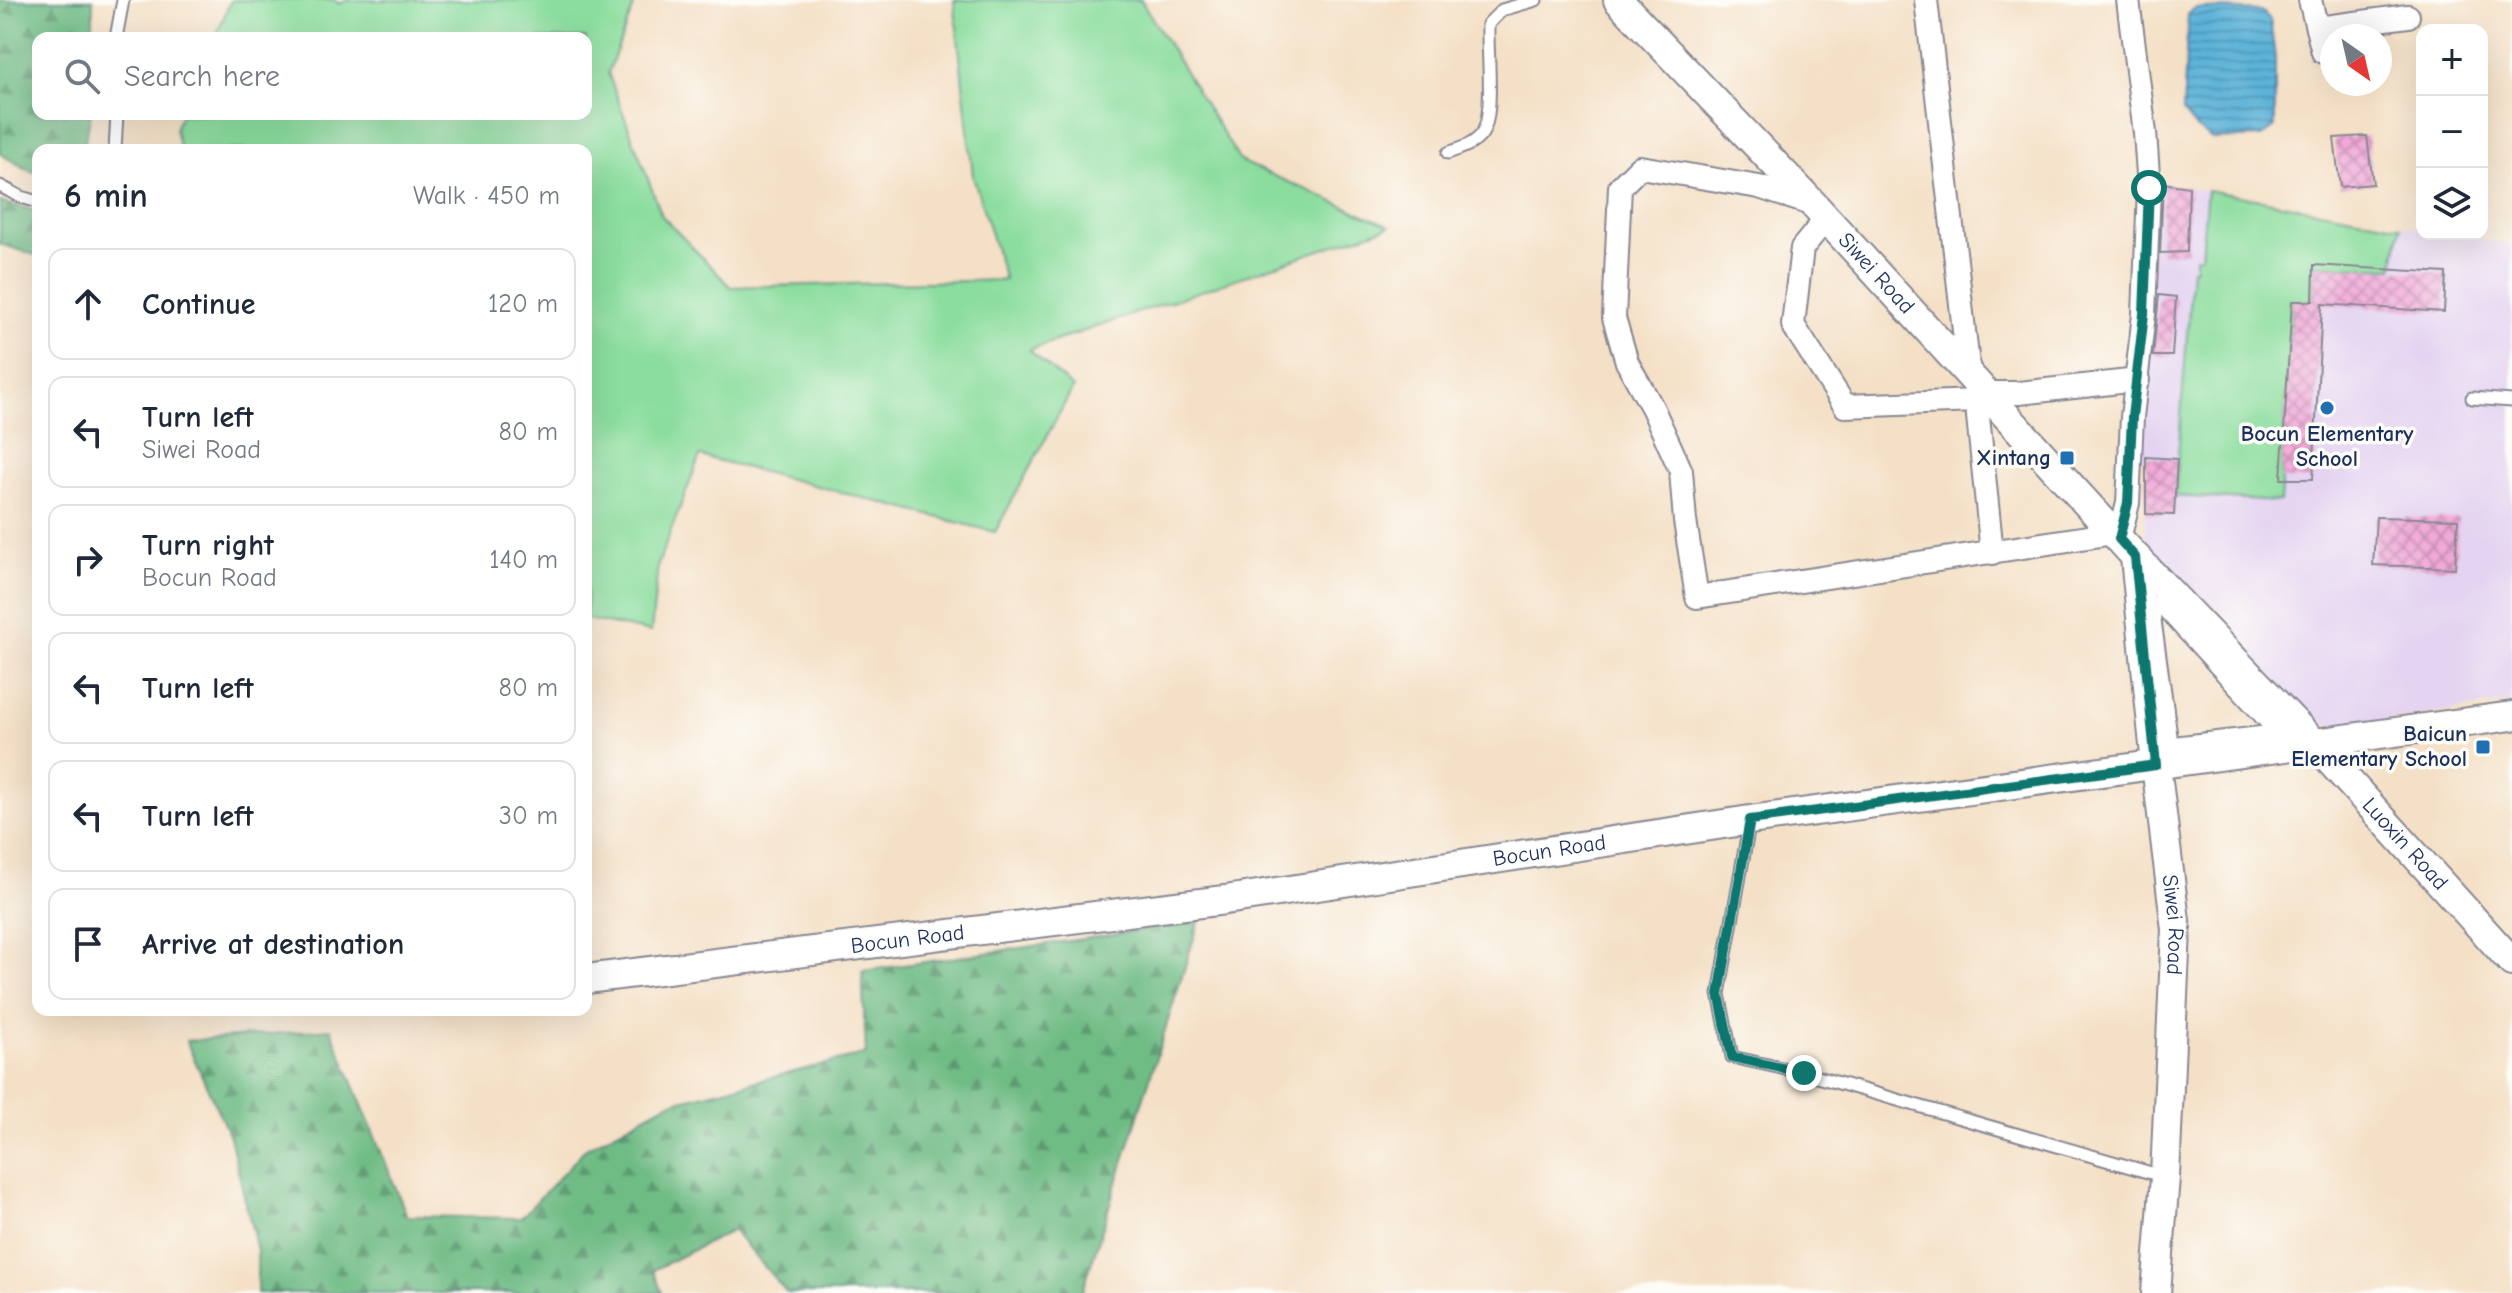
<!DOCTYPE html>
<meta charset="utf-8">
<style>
body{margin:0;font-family:"Comic Neue",sans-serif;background:#f2f2f3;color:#1f2937}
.controls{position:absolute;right:24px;top:24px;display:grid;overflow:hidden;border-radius:16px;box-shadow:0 8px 32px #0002}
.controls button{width:72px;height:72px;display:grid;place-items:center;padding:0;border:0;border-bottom:2px solid #e0e1e3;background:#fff;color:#1f2937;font:40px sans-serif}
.compass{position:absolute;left:2320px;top:24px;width:72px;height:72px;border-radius:50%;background:#fff;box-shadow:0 8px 32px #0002;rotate:146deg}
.stop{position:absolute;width:24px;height:24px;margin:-18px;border:6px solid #0f766e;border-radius:50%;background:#fff}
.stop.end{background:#0f766e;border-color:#fff;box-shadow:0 2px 8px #0008}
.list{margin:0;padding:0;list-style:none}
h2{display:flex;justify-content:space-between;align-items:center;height:104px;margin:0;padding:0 32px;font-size:34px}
h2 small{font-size:26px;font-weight:400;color:#747a83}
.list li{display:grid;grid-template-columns:52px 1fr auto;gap:24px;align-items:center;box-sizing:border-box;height:112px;margin:0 16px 16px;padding:0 16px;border:2px solid #e0e1e3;border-radius:16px}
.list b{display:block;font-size:30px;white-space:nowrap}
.list p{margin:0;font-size:26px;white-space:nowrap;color:#747a83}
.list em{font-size:26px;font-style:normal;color:#747a83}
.icon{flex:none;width:44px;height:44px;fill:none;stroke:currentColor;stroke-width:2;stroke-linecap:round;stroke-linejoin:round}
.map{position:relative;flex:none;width:2512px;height:1293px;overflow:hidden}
.search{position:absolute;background:#fff;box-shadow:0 8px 32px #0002;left:32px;top:32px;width:560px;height:88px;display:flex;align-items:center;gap:20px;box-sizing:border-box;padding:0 28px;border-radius:16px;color:#747a83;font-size:30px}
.panel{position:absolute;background:#fff;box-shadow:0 8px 32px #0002;left:32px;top:144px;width:560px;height:872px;border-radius:16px}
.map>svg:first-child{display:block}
.built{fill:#e4d3f1}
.grass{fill:#8bdd9e;stroke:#53867e;stroke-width:2}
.forest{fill:url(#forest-firs);stroke:#467672;stroke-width:2}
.water{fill:url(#water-rules);stroke:#3b709b;stroke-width:2}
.building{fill:url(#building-cross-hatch)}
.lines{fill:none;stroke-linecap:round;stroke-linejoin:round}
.service-casing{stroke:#888892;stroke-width:15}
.pedestrian-casing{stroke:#888892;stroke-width:20}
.minor-casing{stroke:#888892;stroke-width:26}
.tertiary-casing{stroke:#888892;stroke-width:32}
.service{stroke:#fff;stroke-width:11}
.pedestrian{stroke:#fff;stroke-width:16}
.minor{stroke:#fff;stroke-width:22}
.tertiary{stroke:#fff;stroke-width:28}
.route{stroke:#0f766e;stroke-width:10}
.poi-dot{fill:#1f6fb2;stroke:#fdfcf7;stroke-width:3}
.labels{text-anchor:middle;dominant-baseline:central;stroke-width:7;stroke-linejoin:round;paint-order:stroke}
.street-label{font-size:22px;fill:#1b2f5e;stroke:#fdfcf7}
.poi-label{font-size:22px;font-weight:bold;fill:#1b2f5e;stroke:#fdfcf7;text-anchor:end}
</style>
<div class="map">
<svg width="2512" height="1293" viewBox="0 0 2512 1293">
<defs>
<pattern id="forest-firs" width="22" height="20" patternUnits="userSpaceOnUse" patternTransform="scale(2)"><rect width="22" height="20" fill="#70bc85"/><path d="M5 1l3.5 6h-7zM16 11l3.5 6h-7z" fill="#5b9970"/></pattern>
<pattern id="water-rules" width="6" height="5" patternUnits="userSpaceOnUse" patternTransform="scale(2)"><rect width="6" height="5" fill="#5bb2d8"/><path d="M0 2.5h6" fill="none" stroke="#4a91b2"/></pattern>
<pattern id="building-cross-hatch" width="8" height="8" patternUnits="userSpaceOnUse" patternTransform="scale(2)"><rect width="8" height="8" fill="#f1a9d8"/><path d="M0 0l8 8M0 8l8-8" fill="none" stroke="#c28ab2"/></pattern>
</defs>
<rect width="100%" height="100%" fill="#fdfcf7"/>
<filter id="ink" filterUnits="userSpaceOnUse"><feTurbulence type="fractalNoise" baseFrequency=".0125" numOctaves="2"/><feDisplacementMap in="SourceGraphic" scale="16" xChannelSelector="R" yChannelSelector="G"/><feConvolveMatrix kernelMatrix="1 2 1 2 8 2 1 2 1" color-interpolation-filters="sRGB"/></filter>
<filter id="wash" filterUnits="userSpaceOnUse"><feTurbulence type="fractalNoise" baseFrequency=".006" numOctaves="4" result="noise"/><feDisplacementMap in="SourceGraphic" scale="32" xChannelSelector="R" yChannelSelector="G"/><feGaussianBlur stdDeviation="1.8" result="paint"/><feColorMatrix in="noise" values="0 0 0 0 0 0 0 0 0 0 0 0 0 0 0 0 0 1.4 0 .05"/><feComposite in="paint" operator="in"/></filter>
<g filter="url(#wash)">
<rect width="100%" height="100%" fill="#f4e0c6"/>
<!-- built -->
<path class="built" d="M2157 182 2422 229V234H2448L2512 245V702L2335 727 2319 722 2299 708 2145 544 2146 461 2139 460Z"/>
<!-- grass -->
<g class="grass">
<path d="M231 0H336L338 4 347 0H636L608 73 662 216 731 287 1005 280 973 176 954 0H1141L1240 161 1390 226 1029 350 1073 388 995 532 700 456 658 564 651 632 586 619V150H180L175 129 181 114H586V38H215Z"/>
<path d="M2207 190 2401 226 2393 268 2315 265 2313 301 2292 302 2280 502 2175 496 2192 269 2195 268V257L2201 256Z"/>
</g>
<!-- forest -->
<g class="forest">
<path d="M0 0H93V38H38V114H91L83 150H38V171L32 172 0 154Z"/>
<path d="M0 202 38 211V256L0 244Z"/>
<path d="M1199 922 1082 1293H787L733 1230 653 1270 662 1293H257V1250L230 1137 186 1041 331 1029 407 1216 521 1218 586 1148 669 1103 866 1054 862 971Z"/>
</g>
<!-- water -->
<path class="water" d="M2195 8 2261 11 2270 19 2275 58V127L2261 137 2212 139 2197 129 2183 112 2188 14Z"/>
<g id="blocks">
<!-- building -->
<g class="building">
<path d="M2367 136 2373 184 2340 187 2334 138Z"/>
<path d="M2163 183 2189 187 2187 252 2160 253Z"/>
<path d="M2314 265 2446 273 2444 312 2322 304 2313 479H2281L2292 301H2313Z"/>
<path d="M2159 295 2176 297 2172 356H2153Z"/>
<path d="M2146 457 2177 459 2174 515 2146 514Z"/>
<path d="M2376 517 2458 519 2455 568 2373 565Z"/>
</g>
</g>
</g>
<g filter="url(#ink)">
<use href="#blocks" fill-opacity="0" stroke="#888892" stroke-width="2"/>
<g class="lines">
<!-- service casing -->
<g class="service-casing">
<g id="service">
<path d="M116 38 123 0"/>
<path d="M115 150 117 114"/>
<path d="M1448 153C1461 148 1478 144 1484 130 1494 108 1487 51 1488 24L1502 10 1536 0"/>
<path d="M0 186 21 197 38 202"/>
<path d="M2472 398 2512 401"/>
<path d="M1750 820 1719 994 1732 1057 1804 1073 2165 1177"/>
</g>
</g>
<!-- pedestrian casing -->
<g class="pedestrian-casing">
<path id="pedestrian" d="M2158 604 2165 609 2278 733 2173 745 2169 739 2152 617V607Z"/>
</g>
<!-- minor casing -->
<g class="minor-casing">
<g id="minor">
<path d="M1926 0 1969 374"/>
<path d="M2310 0 2323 52"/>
<path d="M2317 28 2408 16"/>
<path d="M1814 205 1759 187 1640 167 1620 187 1614 318 1627 362 1653 409 1681 471 1685 521 1697 597 2114 533"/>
<path d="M1826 219 1802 248 1793 325 1845 406 1977 401"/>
<path d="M1975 387 1992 553"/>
<path d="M1986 393H2019L2138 380"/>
<path d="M2119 539 2128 503 2132 417 2144 314 2149 188 2145 133 2128 0"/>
</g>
</g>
<!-- tertiary casing -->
<g class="tertiary-casing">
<g id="tertiary">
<path id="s1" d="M1618 0 1814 205 2131 552 2313 742 2512 962"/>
<path id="s2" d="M2135 557 2156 765 2176 929 2165 1177 2156 1293"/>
<path id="s3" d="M586 979 1225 900 1750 820 2512 716"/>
</g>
</g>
<!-- service -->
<use href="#service" class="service"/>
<!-- pedestrian -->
<use href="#pedestrian" class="pedestrian"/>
<!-- minor -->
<use href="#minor" class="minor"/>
<!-- tertiary -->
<use href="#tertiary" class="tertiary"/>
</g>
</g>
<g class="lines" filter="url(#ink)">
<!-- route -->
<path class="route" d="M1804 1073 1732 1057 1719 994 1750 820 2156 765 2135 557 2119 539 2128 503 2132 417 2144 314 2149 188"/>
</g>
<!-- markers -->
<g class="poi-dot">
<circle cx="2327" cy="408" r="8"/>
<rect x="2059" y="450" width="16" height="16" rx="4"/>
<rect x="2475" y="739" width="16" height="16" rx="4"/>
</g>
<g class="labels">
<!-- street labels -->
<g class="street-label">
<text stroke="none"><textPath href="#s1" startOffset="376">Siwei Road</textPath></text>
<text stroke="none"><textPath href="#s1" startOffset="1154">Luoxin Road</textPath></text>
<text stroke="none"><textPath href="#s3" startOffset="972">Bocun Road</textPath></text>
<text stroke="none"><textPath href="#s2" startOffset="370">Siwei Road</textPath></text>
<text stroke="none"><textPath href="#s3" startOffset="324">Bocun Road</textPath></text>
</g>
<!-- poi labels -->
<g class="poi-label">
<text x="2327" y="434" text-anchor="middle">Bocun Elementary<tspan x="2327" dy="25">School</tspan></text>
<text x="2051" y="458">Xintang</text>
<text x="2467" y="734">Baicun<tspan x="2467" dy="25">Elementary School</tspan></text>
</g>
</g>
</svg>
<div class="controls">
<button>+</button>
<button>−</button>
<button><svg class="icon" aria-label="layers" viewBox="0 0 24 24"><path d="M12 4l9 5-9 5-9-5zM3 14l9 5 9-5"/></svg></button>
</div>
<svg class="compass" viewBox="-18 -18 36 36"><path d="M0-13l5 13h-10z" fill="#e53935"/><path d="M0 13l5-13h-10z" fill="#747a83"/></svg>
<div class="stop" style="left:2149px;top:188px"></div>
<div class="stop end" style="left:1804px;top:1073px"></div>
<div class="search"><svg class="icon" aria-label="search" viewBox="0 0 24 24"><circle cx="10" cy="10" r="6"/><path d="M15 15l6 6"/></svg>Search here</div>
<section class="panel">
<h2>6 min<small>Walk · 450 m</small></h2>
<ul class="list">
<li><svg class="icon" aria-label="ahead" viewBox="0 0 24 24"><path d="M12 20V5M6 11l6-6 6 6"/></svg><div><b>Continue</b></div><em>120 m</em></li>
<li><svg class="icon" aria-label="left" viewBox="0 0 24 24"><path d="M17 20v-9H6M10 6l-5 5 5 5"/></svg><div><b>Turn left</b><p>Siwei Road</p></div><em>80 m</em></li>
<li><svg class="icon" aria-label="right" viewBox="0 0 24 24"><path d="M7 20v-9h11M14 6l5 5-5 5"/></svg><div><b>Turn right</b><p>Bocun Road</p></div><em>140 m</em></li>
<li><svg class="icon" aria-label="left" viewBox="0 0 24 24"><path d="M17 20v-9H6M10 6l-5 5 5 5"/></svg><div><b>Turn left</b></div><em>80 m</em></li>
<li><svg class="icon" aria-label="left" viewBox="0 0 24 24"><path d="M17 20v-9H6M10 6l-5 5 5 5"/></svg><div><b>Turn left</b></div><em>30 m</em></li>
<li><svg class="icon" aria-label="arrive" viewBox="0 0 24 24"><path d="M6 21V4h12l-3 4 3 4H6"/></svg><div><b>Arrive at destination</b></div></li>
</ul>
</section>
</div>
